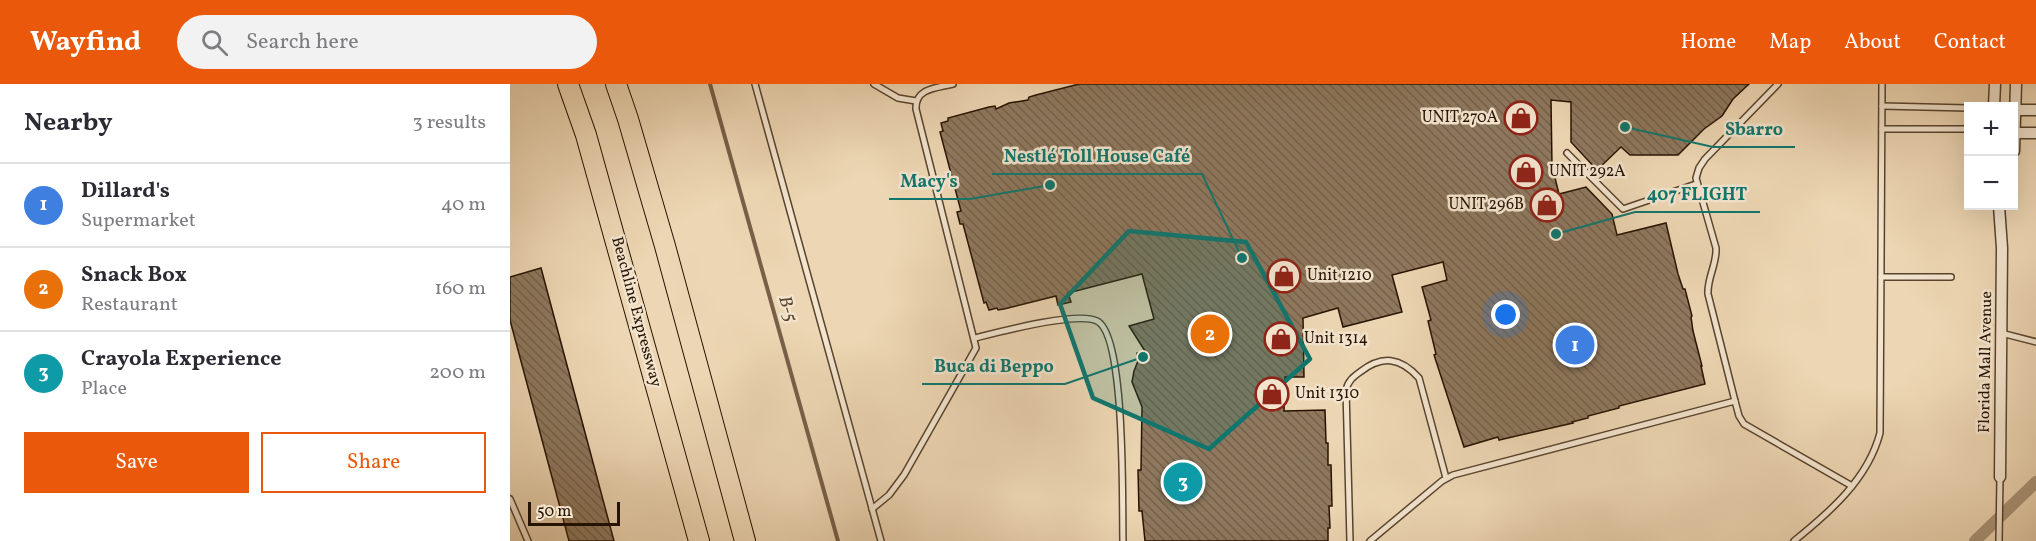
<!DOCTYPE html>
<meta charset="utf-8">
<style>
body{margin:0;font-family:Vollkorn,serif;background:#f2f2f3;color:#2b2b33}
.controls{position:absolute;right:18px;top:18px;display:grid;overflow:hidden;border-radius:0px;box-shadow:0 6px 24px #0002}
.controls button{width:54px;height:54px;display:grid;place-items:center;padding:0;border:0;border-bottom:2px solid #e1e1e2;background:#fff;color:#2b2b33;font:30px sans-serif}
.scale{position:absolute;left:18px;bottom:15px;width:92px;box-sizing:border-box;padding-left:6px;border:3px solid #271302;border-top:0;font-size:16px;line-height:21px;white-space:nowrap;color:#271302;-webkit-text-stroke:4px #f3e4ce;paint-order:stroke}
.you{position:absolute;left:996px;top:231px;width:21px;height:21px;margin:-15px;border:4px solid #fff;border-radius:50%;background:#1a73e8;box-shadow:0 0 0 9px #1a73e833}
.badge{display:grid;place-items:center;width:39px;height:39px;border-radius:50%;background:#ea580c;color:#fff;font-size:20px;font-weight:700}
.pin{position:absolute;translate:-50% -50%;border:3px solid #fff;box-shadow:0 2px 6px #0006}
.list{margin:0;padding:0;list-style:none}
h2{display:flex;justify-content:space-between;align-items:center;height:78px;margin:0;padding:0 24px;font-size:26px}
h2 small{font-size:20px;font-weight:400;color:#7c7c81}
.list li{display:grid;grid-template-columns:39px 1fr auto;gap:18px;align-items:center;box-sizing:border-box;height:84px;padding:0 24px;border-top:2px solid #e1e1e2}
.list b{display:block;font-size:22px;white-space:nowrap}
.list p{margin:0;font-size:20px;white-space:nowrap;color:#7c7c81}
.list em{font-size:20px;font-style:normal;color:#7c7c81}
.actions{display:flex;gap:12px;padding:18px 24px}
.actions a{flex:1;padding:14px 0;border:2px solid #ea580c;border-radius:0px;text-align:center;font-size:21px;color:#ea580c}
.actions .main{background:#ea580c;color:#fff}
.icon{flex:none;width:33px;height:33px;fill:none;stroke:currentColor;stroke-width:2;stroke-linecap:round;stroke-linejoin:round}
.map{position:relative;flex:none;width:1526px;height:457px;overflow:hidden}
header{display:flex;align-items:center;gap:36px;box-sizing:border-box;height:84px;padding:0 30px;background:#ea580c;color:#fff}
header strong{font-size:28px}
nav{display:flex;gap:33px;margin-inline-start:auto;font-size:21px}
.search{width:420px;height:54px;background:#f2f2f3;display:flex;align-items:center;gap:15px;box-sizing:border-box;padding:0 21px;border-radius:33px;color:#7c7c81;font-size:22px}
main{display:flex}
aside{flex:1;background:#fff}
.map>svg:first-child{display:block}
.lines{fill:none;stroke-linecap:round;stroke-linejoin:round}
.stream{stroke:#766048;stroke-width:4}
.canal{stroke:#aa9477;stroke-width:12}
.building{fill:url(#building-back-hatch);stroke:#271302;stroke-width:1.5}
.lane-casing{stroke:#58442e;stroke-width:8}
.street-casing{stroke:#58442e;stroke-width:13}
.highway-casing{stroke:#271302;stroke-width:22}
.lane{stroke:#f3e4ce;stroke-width:5}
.street{stroke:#f3e4ce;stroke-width:10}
.highway{stroke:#edd6b3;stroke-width:20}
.marked{fill:#0f766e;fill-opacity:0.2;stroke:#0f766e;stroke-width:4.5;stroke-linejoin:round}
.labels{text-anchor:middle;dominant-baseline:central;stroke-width:5;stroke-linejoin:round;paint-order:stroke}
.poi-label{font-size:16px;fill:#271302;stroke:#f3e4ce;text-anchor:start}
.street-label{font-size:16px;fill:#271302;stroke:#f3e4ce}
.water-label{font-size:18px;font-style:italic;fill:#5b4731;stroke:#f3e4ce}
.leader{fill:none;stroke:#0f766e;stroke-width:2}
.callout-dot{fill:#0f766e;stroke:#f3e4ce;stroke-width:2}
.callout-label{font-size:18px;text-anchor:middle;font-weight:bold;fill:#0f766e;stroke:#f3e4ce;stroke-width:5;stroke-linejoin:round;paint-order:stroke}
</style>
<header>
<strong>Wayfind</strong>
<div class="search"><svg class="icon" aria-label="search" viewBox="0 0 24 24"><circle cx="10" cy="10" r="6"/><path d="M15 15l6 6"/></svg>Search here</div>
<nav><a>Home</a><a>Map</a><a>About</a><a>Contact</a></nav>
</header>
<main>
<aside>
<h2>Nearby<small>3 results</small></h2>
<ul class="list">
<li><span class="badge" style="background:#3f7fe0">1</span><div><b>Dillard's</b><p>Supermarket</p></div><em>40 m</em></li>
<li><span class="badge" style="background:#e8710a">2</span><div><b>Snack Box</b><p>Restaurant</p></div><em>160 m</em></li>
<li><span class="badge" style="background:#0f9aa8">3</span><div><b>Crayola Experience</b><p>Place</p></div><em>200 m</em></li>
</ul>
<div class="actions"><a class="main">Save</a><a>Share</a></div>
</aside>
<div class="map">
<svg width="1526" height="457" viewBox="0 0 1526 457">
<defs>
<pattern id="building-back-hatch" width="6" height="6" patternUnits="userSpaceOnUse" patternTransform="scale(1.5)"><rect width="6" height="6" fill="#8e785e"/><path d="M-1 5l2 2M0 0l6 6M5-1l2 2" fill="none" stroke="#74614b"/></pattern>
</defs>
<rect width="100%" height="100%" fill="#edd6b3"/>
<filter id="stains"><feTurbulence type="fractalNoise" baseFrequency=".00333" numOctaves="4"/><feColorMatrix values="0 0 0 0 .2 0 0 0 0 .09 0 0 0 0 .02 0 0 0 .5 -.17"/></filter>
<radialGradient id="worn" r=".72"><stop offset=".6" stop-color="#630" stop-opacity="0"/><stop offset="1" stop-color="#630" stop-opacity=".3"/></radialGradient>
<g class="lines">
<!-- stream -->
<path class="stream" d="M200 0 328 457"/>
<!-- canal -->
<path class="canal" d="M1465 457 1526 398"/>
</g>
<!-- building -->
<g class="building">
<path d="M569 0H1239L1223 15 1212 32 1194 45 1168 71H1120L1111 63 1087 86 1061 58V18L1041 16 1042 82 1049 110 1076 103 1102 130 1107 151 1156 139 1168 190 1173 205H1175L1182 232 1181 233 1183 247 1192 282H1191L1195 300 1109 322V324L1078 332V334L1062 338 1063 339 989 356 988 353 954 363 924 271 926 270 918 237 921 236 912 203 937 196 933 178 882 191 892 228 833 243 828 224 793 234 794 293H775L774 327 815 326 816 359H818V381H821L822 422H819L820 444H818V457H635L632 427H629L628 386H631L632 323 622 298 624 287 628 277 627 269 635 267 619 242 644 235 632 190 558 209 561 218 548 221 546 212 494 225 488 226 487 224 479 226 476 218 474 219 453 140H450L447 128 451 127 430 48 433 47 431 39 438 37V34L479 23 485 22 486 25 499 19 518 16 519 13 526 11Z"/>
<path d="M31 184 104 457H59L0 236V193Z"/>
</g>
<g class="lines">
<!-- lane casing -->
<g class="lane-casing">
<g id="lane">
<path d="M245 0 371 457"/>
<path d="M364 0 388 14 406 17"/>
<path d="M1372 22 1458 24"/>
<path d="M1372 45H1458"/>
<path d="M1057 69 1113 125 1186 100"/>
<path d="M1371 193H1441"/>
<path d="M1491 249 1526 258"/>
<path d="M465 254C489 248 567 227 587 237 616 251 612 422 613 457"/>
<path d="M1225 317 1198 210C1197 194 1207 180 1206 164L1186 94 1189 84 1195 75 1268 0"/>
<path d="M0 415 18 457"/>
<path d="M362 425 379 411 394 391 466 264 406 25C405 4 427 4 443 0"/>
<path d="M840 457 836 306C838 297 843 293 850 288 872 271 890 273 909 294L936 394"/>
<path d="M860 457 932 397 943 391 1225 317 1229 332 1234 340 1342 402"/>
<path d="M1284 457C1320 428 1358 395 1370 349L1372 0"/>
<path d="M1489 457 1490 393"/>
</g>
</g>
<!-- street casing -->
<g class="street-casing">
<g id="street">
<path d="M1484 22 1485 0"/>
<path d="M1504 26H1526"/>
<path d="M1504 49H1526"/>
<path d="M1504 67 1506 0"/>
<path d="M1489 122 1492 164 1490 393"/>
</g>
</g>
<!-- highway casing -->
<g class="highway-casing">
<g id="highway">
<path d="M58 0 76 51 189 457"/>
<path d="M106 0 118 35 155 162 235 457"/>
</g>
</g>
<!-- lane -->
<use href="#lane" class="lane"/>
<!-- street -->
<use href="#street" class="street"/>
<!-- highway -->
<use href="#highway" class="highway"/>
</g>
<!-- marked area -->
<path class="marked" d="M619 147 736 158 800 275 699 365 583 314 550 220Z"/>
<!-- icons -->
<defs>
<g id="shop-ring" transform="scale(1.725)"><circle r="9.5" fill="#f3e4ce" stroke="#8f2418" stroke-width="1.5"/><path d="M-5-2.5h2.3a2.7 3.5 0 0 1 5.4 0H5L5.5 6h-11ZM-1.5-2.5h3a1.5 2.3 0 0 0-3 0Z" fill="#8f2418"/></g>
</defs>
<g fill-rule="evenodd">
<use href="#shop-ring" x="1011" y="34"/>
<use href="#shop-ring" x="1016" y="88"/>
<use href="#shop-ring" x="1037" y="121"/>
<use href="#shop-ring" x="774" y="192"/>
<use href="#shop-ring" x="771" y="255"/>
<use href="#shop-ring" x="762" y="310"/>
</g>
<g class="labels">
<!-- poi labels -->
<g class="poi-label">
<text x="988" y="34" text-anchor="end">UNIT 270A</text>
<text x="1039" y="88">UNIT 292A</text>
<text x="1014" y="121" text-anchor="end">UNIT 296B</text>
<text x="797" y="192">Unit 1210</text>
<text x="794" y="255">Unit 1314</text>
<text x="785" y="310">Unit 1310</text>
</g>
<!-- street labels -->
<g class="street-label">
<text transform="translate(126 228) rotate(75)">Beachline Expressway</text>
<text transform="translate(1476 278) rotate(-89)">Florida Mall Avenue</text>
</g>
<!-- water labels -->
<g class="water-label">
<text transform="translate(277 225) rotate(74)">B-5</text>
</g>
</g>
<!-- callouts -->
<path class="leader" d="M1115 43L1203 63H1285M732 174L692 90H482M540 101L460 115H379M1046 150L1125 128H1250M633 273L555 300H412"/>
<g class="callout-dot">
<circle cx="1115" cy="43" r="6"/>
<circle cx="732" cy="174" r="6"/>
<circle cx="540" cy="101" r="6"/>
<circle cx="1046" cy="150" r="6"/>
<circle cx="633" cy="273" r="6"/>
</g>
<g class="callout-label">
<text x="1244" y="51">Sbarro</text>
<text x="587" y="78">Nestlé Toll House Café</text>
<text x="419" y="103">Macy's</text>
<text x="1187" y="116">407 FLIGHT</text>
<text x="484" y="288">Buca di Beppo</text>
</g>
<rect width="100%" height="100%" filter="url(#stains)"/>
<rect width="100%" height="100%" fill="url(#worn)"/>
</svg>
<div class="controls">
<button>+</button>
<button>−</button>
</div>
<div class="scale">50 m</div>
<div class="you"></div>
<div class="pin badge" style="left:1065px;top:261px;background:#3f7fe0">1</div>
<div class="pin badge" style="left:700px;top:250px;background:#e8710a">2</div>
<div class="pin badge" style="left:673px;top:398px;background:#0f9aa8">3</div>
</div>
</main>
